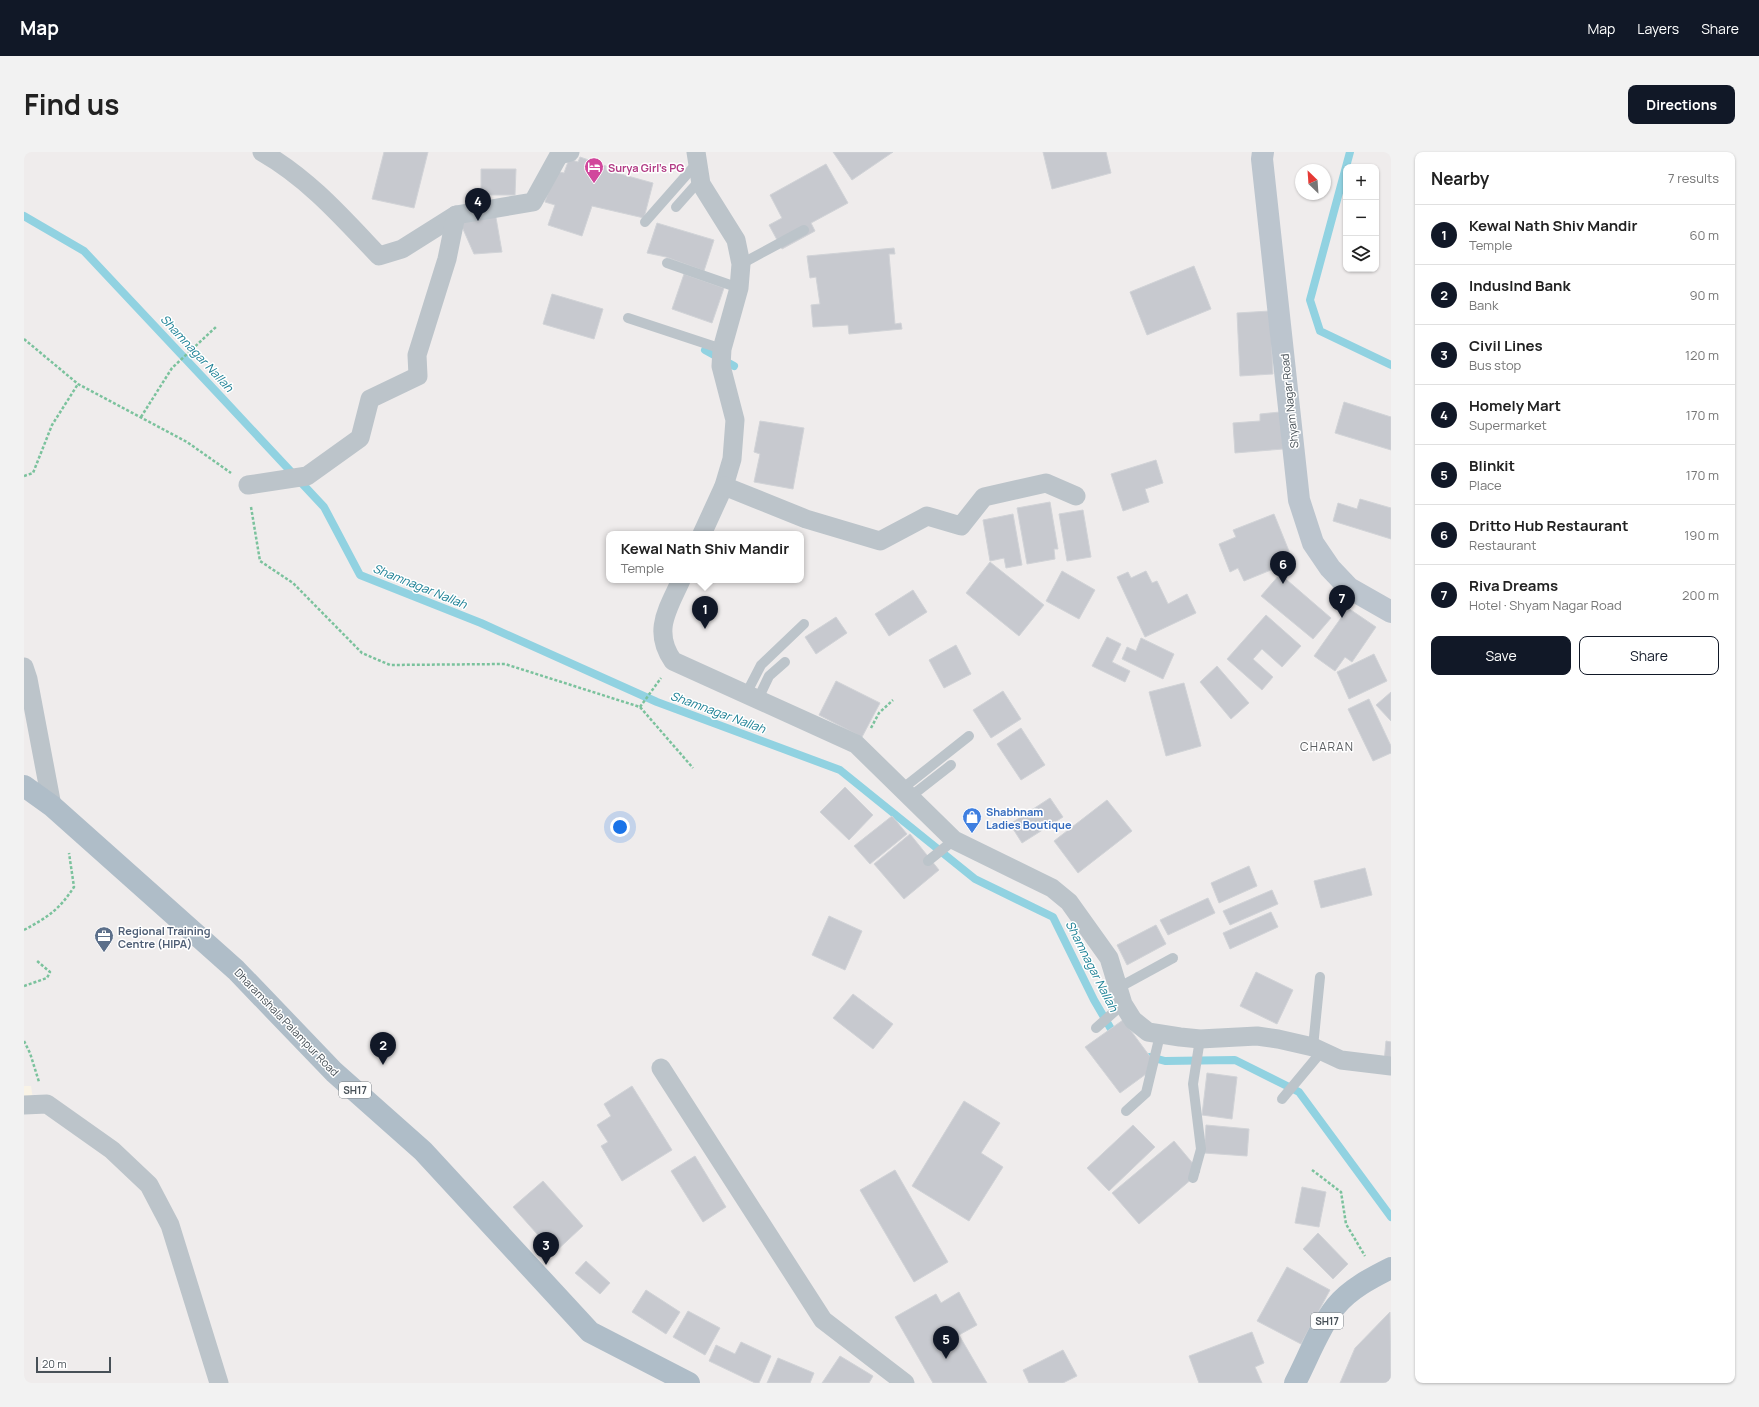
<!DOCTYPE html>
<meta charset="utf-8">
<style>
body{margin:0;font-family:Manrope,sans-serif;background:#f2f2f2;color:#222}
.controls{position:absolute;right:12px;top:12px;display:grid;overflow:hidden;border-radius:8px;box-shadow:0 1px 3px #0004}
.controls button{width:36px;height:36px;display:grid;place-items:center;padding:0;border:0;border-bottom:1px solid #e0e0e0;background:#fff;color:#222;font:20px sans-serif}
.compass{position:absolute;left:1271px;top:12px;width:36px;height:36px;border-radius:50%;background:#fff;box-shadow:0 1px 3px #0004;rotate:335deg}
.scale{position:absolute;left:12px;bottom:10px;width:75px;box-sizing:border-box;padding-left:4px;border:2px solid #475057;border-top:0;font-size:11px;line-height:14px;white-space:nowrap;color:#475057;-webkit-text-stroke:3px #fff;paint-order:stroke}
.you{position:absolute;left:596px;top:675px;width:14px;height:14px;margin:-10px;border:3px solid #fff;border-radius:50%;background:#1a73e8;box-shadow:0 0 0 6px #1a73e833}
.badge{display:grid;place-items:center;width:26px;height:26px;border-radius:50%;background:#111827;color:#fff;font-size:13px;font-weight:700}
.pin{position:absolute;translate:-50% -33px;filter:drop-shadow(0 1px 2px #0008)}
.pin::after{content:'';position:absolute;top:21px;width:14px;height:12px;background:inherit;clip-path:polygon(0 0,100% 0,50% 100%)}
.popup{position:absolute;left:582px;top:379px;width:198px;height:52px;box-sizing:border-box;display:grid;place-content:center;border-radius:8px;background:#fff;filter:drop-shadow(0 1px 3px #0005);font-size:13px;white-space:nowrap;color:#767676}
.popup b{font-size:15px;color:#222}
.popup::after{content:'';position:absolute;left:50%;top:100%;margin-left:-8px;border:8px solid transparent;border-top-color:#fff}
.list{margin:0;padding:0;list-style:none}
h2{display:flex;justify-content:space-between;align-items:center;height:52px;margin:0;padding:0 16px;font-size:17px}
h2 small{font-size:13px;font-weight:400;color:#767676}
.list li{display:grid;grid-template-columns:26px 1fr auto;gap:12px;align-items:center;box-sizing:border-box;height:60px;padding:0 16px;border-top:1px solid #e0e0e0}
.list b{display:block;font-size:15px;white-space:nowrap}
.list p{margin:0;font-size:13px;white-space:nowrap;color:#767676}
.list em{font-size:13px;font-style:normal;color:#767676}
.actions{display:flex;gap:8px;padding:12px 16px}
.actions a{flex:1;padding:9px 0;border:1px solid #111827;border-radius:8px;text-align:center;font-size:14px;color:#111827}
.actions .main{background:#111827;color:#fff}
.icon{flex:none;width:22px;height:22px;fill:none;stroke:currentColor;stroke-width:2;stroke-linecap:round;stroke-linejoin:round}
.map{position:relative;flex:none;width:1367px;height:1231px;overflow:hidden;border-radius:8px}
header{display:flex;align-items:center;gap:24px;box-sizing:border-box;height:56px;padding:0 20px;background:#111827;color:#fff}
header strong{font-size:19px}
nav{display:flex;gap:22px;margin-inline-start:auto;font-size:14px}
.intro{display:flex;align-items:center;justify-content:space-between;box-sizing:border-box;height:96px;padding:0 24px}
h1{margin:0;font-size:28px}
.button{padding:10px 18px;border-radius:8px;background:#111827;color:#fff;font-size:14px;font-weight:700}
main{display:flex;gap:24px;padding:0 24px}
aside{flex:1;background:#fff;border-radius:8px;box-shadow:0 1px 3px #0004}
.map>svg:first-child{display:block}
.commercial{fill:#f9f3e6}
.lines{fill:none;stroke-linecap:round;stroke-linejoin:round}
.stream{stroke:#91d2e1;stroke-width:8}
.building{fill:#c7c9cf;stroke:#d1d3d7}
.path{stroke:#7bc29d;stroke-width:2.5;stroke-dasharray:3 2;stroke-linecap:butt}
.lane{stroke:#bcc4ca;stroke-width:10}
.street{stroke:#bcc4ca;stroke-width:19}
.secondary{stroke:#bcc5ce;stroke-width:22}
.primary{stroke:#afbdc8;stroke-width:22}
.labels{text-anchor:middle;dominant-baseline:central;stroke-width:3;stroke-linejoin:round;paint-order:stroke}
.shield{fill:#fff;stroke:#7e8489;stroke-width:1}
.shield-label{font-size:10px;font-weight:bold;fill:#475057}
.hotel-label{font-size:11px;font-weight:bold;fill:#b23c85;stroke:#fff;text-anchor:start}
.street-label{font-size:11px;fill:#475057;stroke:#fff}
.shop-label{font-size:11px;font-weight:bold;fill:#366cbe;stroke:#fff;text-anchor:start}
.service-label{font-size:11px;font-weight:bold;fill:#4e5e75;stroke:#fff;text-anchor:start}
.water-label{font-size:12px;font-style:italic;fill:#1c8095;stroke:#fff}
.neighbourhood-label{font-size:12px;letter-spacing:1px;fill:#5a5d60;stroke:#fff}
</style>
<header>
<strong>Map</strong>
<nav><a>Map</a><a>Layers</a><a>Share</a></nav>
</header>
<div class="intro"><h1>Find us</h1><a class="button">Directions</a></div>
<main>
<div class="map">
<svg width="1367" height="1231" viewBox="0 0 1367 1231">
<rect width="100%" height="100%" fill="#efecec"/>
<!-- commercial -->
<path class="commercial" d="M0 934H7L9 947H0Z"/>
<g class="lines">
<!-- stream -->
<g class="stream">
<path d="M1326 0 1286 148 1296 179 1367 213"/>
<path d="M0 64 60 99 200 248 300 355 336 423 457 471 633 550 816 618 951 727 1029 765 1070 848 1087 877 1095 884"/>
<path d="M681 198 710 214"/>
<path d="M1126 905 1141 909 1211 908 1275 940 1367 1065"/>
</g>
</g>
<!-- building -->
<g class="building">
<path d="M360 0H404L390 56 348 47Z"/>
<path d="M809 0H869L828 28Z"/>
<path d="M1019 0H1082L1087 21 1028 37Z"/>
<path d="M556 5 582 14V18L629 31 620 66 568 54 558 84 524 73 531 53 521 50 531 19 540 21 545 7 554 10Z"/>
<path d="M802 12 824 51 787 71 791 79 758 97 745 73 758 66 746 43Z"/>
<path d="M457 17H492L491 43H457Z"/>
<path d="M471 60 478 100 450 102 435 68Z"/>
<path d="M633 71 690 88 680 119 642 105 623 101Z"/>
<path d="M870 96 871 102H865L871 172 877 171 878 177 825 182 824 173 789 175 787 153 796 152 792 125 786 126 783 104Z"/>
<path d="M1170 114 1187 157 1123 183 1106 140Z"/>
<path d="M660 122 700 136 688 171 648 157Z"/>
<path d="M528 142 579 157 570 187 519 172Z"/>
<path d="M1246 159 1249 222 1216 224 1213 161Z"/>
<path d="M1320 250 1367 265V298L1311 281Z"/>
<path d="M1256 260 1259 297 1211 301 1209 271 1236 269V262Z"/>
<path d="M736 269 780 276 769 337 730 330 736 302 730 300Z"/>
<path d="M1132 308 1139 331 1121 337 1125 350 1099 359 1087 322Z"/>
<path d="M1336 347 1367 356V387L1309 369 1314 351 1333 357Z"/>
<path d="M1026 350 1034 397H1030L1031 407 1003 412 993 356Z"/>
<path d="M1059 358 1067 405 1043 409 1035 362Z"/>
<path d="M989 362 998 413 982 416 980 406 966 409 959 368Z"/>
<path d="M1250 362 1269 409 1220 429 1214 416 1206 420 1195 392 1212 385 1209 378Z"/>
<path d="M966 410 1020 453 995 484 942 441Z"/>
<path d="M1038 419 1071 438 1055 467 1022 449Z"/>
<path d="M1122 419 1128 431 1133 429 1144 452 1163 442 1172 461 1121 485 1093 425 1104 420 1107 426Z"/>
<path d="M1256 422 1307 466 1289 487 1237 444Z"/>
<path d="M889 438 903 460 865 484 851 462Z"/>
<path d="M1324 456 1352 475 1328 510 1321 505 1311 519 1290 504Z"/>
<path d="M1242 463 1277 494 1258 515 1238 497 1229 507 1249 525 1238 538 1203 507Z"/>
<path d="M812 465 823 481 792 502 781 485Z"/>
<path d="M1083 485 1097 492 1088 510 1106 519 1101 530 1068 514Z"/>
<path d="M1117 486 1150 502 1139 527 1098 507 1103 495 1112 499Z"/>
<path d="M932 493 947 522 920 536 905 508Z"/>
<path d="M1350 502 1363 529 1325 547 1313 520Z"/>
<path d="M1193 514 1225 551 1207 567 1176 530Z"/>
<path d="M812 529 856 551 838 585 795 563Z"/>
<path d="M1160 531 1177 594 1142 604 1125 540Z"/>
<path d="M979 539 997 567 967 586 949 558Z"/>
<path d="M1367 540V569L1352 553Z"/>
<path d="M1345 547 1367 594V601L1349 609 1324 557Z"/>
<path d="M997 576 1021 613 997 628 973 592Z"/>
<path d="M821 635 849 663 825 688 796 660Z"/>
<path d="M1026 646 1039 665 998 691 986 672Z"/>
<path d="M1083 648 1108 679 1054 721 1030 689Z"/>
<path d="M868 664 883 682 846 712 830 694Z"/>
<path d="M886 682 915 718 880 747 850 712Z"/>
<path d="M1225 714 1233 734 1195 751 1187 731Z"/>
<path d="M1341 716 1348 743 1297 756 1290 729Z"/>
<path d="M1248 738 1254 752 1206 773 1199 759Z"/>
<path d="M1184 746 1191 761 1144 783 1136 768Z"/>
<path d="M1247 760 1254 775 1206 797 1199 781Z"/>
<path d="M805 764 838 779 821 818 788 803Z"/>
<path d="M1132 773 1142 792 1103 813 1093 793Z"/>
<path d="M1232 820 1269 838 1253 872 1216 854Z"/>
<path d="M829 842 869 872 849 897 809 866Z"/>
<path d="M1099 868 1133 914 1096 941 1061 895Z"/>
<path d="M1362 889 1367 890V911L1360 910Z"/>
<path d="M1183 921 1213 925 1208 967 1178 963Z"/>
<path d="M608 934 648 998 598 1029 577 994 584 990 573 973 587 964 580 952Z"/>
<path d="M940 949 976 971 957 1001 979 1015 945 1069 888 1034Z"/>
<path d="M1109 973 1131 995 1085 1039 1063 1016Z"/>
<path d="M1182 973 1225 977 1223 1004 1180 1001Z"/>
<path d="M1150 989 1176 1020 1115 1072 1088 1041Z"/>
<path d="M671 1004 702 1055 679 1070 647 1019Z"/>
<path d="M871 1018 924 1110 890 1130 836 1038Z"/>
<path d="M519 1029 559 1074 530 1101 489 1055Z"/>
<path d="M1278 1035 1302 1040 1295 1075 1271 1071Z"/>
<path d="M1294 1081 1324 1112 1309 1127 1279 1097Z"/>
<path d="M562 1109 586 1131 576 1142 551 1121Z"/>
<path d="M1263 1115 1306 1138 1277 1192 1233 1169Z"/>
<path d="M622 1138 656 1160 642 1182 608 1160Z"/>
<path d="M935 1140 953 1173 935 1183 963 1231H909L871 1165 912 1142 917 1151Z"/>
<path d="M664 1159 696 1176 681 1203 649 1185Z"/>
<path d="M1366 1160 1367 1231H1316L1331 1196Z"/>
<path d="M1228 1180 1240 1211 1231 1215 1238 1231H1175L1165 1204Z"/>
<path d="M717 1190 747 1204 735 1231H731L685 1209 692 1193 711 1202Z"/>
<path d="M1039 1198 1053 1224 1039 1231H1005L999 1218Z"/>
<path d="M816 1204 849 1224 845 1231H798Z"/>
<path d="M754 1206 790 1221 786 1231H743Z"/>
</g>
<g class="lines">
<!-- path -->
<g class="path">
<path d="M0 187 54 232 163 290 207 321"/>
<path d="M117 265 148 216 193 174"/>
<path d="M0 324 9 321 28 273 54 232"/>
<path d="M227 355 236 409 269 431 338 501 366 513 481 512 616 555 669 616"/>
<path d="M616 555 637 526"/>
<path d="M847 576 855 561 869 548"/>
<path d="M0 778C24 765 35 758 50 735L45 701"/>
<path d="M0 834 23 826 26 820 12 808"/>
<path d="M0 889 6 901 15 930"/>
<path d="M1288 1018 1317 1040 1322 1072 1341 1104"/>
</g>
<!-- lane -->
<g class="lane">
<path d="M652 55 676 28"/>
<path d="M621 70 673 11"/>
<path d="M643 111 715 136"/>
<path d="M717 112 780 78"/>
<path d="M604 166 698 197"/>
<path d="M722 542 737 513 780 472"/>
<path d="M734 547 745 524 761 510"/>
<path d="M878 637 945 584"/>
<path d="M886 645 927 613"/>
<path d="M904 709 930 688"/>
<path d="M1094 836 1149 806"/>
<path d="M1072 876 1099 852"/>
<path d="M1289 895 1296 825"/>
<path d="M1258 947 1298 899"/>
<path d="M1102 959 1122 941 1136 883"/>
<path d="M1169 1026 1177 997 1169 932 1176 887"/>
</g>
<!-- street -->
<g class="street">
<path d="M238 0C285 27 318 65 355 104L378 97 432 63 509 50 535 3 546 0"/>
<path d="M672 0 677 32 712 88 717 112 715 136 698 197 697 214 711 268 708 307 700 334 678 382"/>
<path d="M224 333 283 324 336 286 346 247 394 224 393 203 423 107 432 63"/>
<path d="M700 334 782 367 856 389 903 364 937 374 960 345 1022 331 1052 344"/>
<path d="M657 428C644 457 628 479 649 509L832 592 930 688 1028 736 1045 750 1085 806 1099 852 1109 868 1124 880 1156 885 1176 887 1233 884 1254 887 1289 895 1317 908 1367 914"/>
<path d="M0 515 4 527 28 654"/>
<path d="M637 916 799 1168 881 1231"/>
<path d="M0 953 23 952 88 998 125 1033 146 1073 195 1231"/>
</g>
<!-- secondary -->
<path class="secondary" d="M1239 0 1238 7 1275 348 1289 391 1306 416 1325 436 1367 460"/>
<!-- primary -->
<g class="primary">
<path d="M0 634 28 654 212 818 310 920 399 999 566 1180 665 1231"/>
<path d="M1271 1231C1283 1208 1296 1174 1312 1154 1326 1137 1347 1126 1367 1116"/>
</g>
</g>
<!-- icons -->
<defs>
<g id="hotel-pin" transform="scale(1)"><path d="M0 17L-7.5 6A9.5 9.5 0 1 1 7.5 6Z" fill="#d1479c" stroke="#fff"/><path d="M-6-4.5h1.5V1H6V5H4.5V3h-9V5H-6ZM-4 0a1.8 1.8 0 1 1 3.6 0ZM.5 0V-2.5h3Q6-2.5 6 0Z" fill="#fff"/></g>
<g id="shop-pin" transform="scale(1)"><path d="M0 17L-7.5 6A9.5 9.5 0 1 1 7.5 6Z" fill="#3f7fe0" stroke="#fff"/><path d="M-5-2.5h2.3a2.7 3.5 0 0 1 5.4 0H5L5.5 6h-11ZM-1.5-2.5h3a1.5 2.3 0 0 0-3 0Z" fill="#fff"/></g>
<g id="office-pin" transform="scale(1)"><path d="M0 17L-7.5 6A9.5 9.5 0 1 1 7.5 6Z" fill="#5c6f8a" stroke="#fff"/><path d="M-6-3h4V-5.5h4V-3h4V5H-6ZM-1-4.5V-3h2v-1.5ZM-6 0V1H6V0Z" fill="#fff"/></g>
</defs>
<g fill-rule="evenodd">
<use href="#hotel-pin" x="570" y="15"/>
<use href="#shop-pin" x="948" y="665"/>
<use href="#office-pin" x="80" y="784"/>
</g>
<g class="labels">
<!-- shield labels -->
<g class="shield">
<rect x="315" y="930" width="32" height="16" rx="3"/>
<rect x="1287" y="1161" width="32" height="16" rx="3"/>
</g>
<g class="shield-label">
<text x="331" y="938">SH17</text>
<text x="1303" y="1169">SH17</text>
</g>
<!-- hotel labels -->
<g class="hotel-label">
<text x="584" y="15">Surya Girl's PG</text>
</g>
<!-- street labels -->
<g class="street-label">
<text transform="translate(1265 249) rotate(-96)">Shyam Nagar Road</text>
<text transform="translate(263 870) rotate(46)">Dharamshala Palampur Road</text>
</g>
<!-- shop labels -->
<g class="shop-label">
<text x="962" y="659">Shabhnam<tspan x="962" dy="13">Ladies Boutique</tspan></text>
</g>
<!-- service labels -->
<g class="service-label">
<text x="94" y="778">Regional Training<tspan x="94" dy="13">Centre (HIPA)</tspan></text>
</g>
<!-- water labels -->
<g class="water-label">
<text transform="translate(173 201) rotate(47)">Shamnagar Nallah</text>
<text transform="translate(396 434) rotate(22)">Shamnagar Nallah</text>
<text transform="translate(694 560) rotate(20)">Shamnagar Nallah</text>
<text transform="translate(1068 814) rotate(63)">Shamnagar Nallah</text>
</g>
<!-- neighbourhood labels -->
<g class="neighbourhood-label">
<text x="1303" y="594">CHARAN</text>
</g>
</g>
</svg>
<div class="controls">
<button>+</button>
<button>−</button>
<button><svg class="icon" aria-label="layers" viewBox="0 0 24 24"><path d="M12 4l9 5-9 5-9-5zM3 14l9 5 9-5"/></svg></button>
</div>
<svg class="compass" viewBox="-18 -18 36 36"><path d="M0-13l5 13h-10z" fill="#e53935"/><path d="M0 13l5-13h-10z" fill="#767676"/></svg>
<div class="scale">20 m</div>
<div class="you"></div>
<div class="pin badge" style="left:681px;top:477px">1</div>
<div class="popup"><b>Kewal Nath Shiv Mandir</b>Temple</div>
<div class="pin badge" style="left:359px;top:913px">2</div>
<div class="pin badge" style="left:522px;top:1113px">3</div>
<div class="pin badge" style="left:454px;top:69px">4</div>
<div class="pin badge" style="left:922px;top:1207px">5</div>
<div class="pin badge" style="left:1259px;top:432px">6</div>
<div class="pin badge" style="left:1318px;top:466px">7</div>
</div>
<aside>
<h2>Nearby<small>7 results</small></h2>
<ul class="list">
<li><span class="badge">1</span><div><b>Kewal Nath Shiv Mandir</b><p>Temple</p></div><em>60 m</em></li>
<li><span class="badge">2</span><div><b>IndusInd Bank</b><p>Bank</p></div><em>90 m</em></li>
<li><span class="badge">3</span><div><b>Civil Lines</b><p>Bus stop</p></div><em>120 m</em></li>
<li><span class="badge">4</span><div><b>Homely Mart</b><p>Supermarket</p></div><em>170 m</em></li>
<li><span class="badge">5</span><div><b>Blinkit</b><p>Place</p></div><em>170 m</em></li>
<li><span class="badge">6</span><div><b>Dritto Hub Restaurant</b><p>Restaurant</p></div><em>190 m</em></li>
<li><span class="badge">7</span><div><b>Riva Dreams</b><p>Hotel · Shyam Nagar Road</p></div><em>200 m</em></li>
</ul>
<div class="actions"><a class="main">Save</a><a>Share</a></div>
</aside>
</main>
